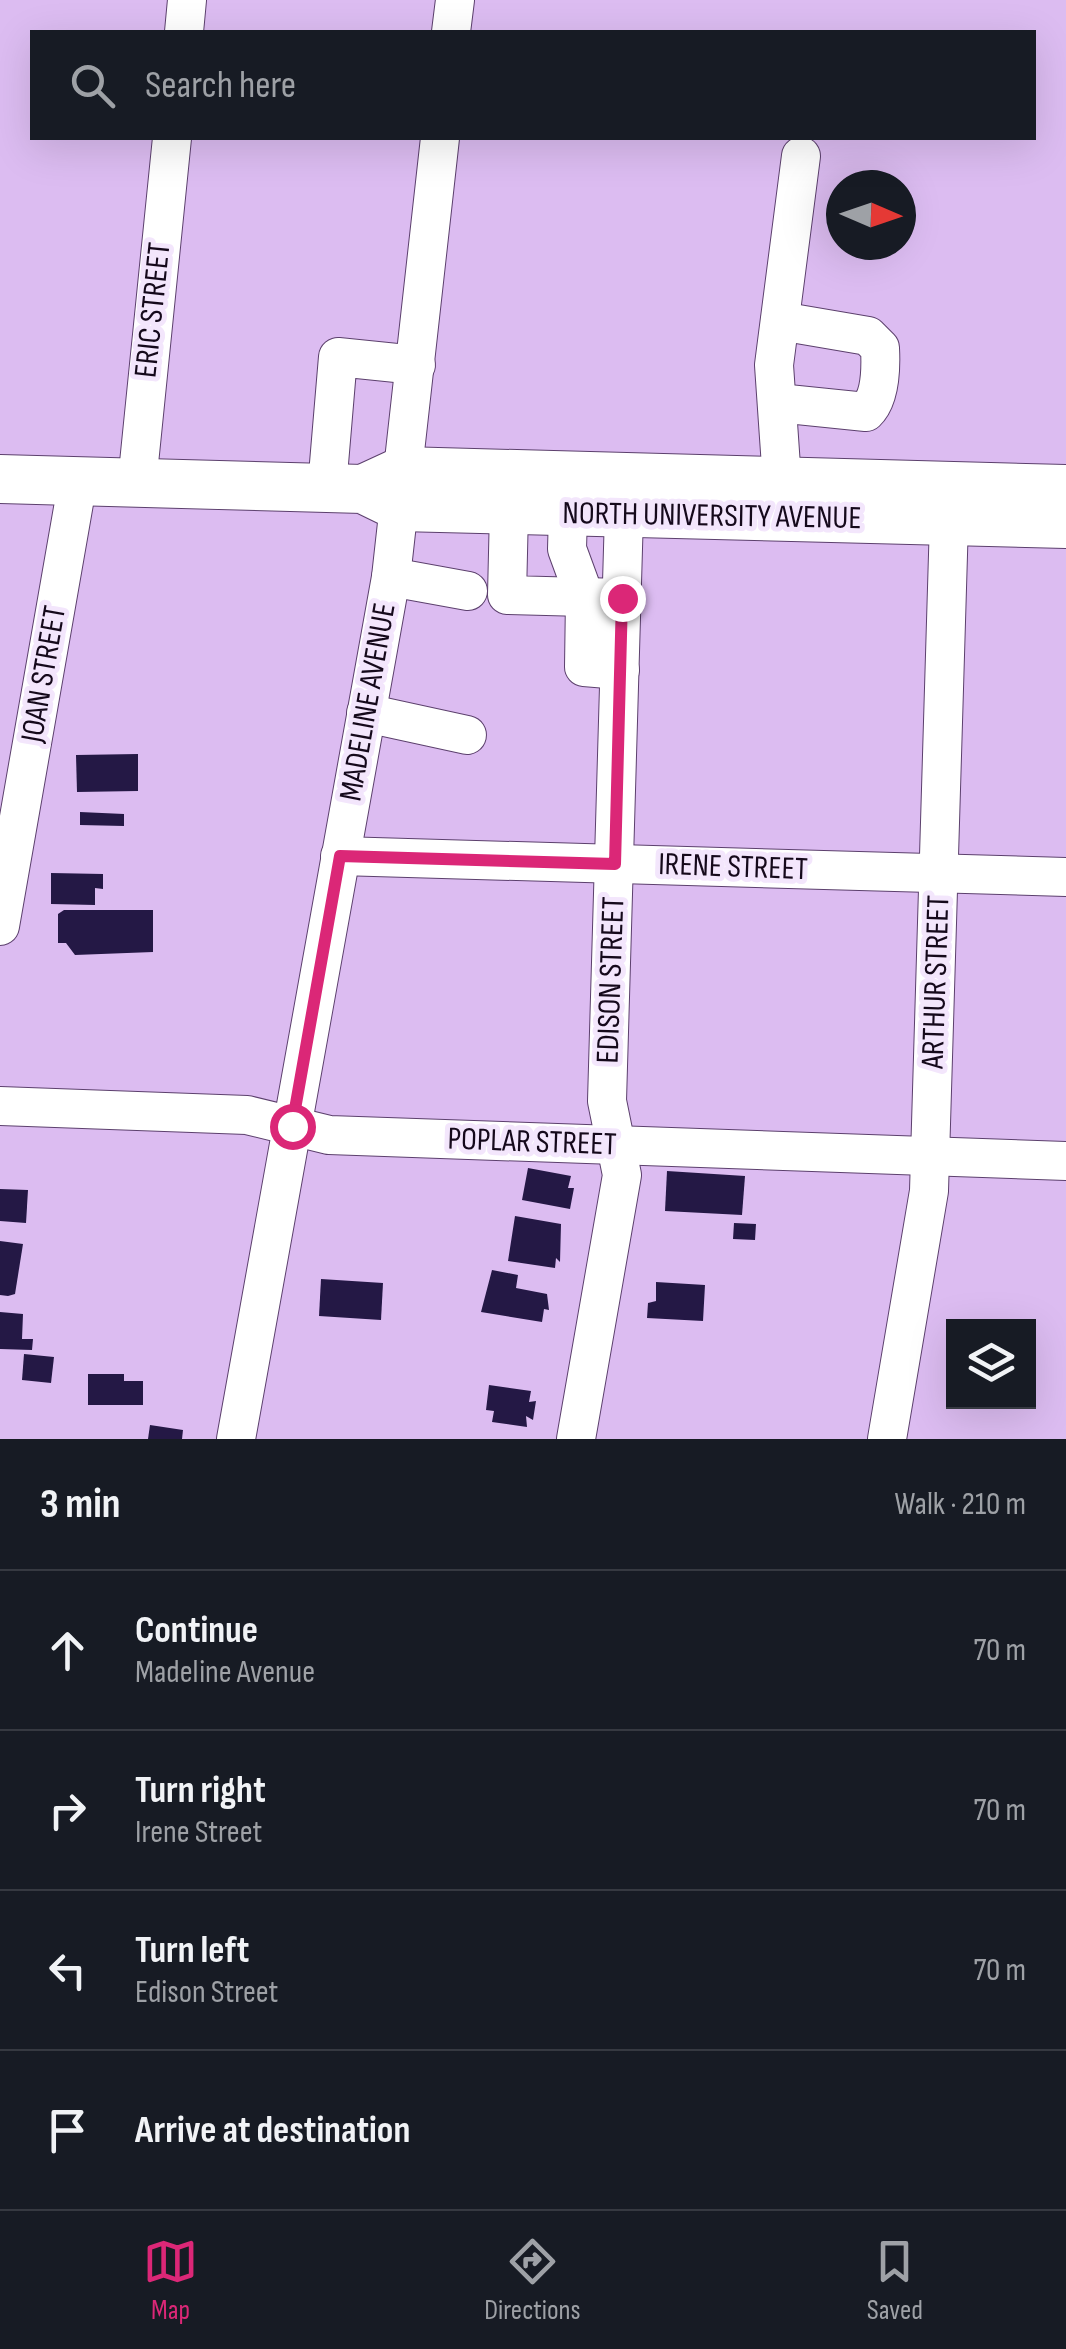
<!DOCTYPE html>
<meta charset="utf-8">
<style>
body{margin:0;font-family:"Sofia Sans Condensed",sans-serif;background:#20242c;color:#f1f3f6}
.controls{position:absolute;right:30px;bottom:30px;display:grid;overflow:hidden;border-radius:0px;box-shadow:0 10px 40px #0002}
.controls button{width:90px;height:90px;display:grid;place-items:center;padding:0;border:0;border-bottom:2px solid #363941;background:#171b24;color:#f1f3f6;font:50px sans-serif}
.compass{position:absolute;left:826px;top:170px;width:90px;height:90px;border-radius:50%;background:#171b24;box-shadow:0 10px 40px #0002;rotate:92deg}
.stop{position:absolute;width:30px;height:30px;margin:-22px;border:8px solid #db2777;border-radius:50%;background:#fff}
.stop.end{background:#db2777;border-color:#fff;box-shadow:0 2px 10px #0008}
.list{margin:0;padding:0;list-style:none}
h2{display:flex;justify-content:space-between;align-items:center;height:130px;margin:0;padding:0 40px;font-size:42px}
h2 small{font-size:32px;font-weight:400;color:#9ea1a6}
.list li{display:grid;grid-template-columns:65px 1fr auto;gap:30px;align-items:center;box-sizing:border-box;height:160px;padding:0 40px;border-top:2px solid #363941}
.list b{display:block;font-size:38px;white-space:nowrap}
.list p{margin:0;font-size:32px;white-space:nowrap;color:#9ea1a6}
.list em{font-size:32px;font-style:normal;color:#9ea1a6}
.icon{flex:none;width:55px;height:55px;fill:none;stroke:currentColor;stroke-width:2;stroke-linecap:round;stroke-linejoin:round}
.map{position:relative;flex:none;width:1066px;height:1439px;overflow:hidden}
.search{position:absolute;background:#171b24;box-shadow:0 10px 40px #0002;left:30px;right:30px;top:30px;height:110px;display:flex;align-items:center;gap:25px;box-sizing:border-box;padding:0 35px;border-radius:0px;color:#9ea1a6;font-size:38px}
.sheet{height:770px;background:#171b24}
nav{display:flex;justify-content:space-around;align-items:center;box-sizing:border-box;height:140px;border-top:2px solid #363941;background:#171b24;font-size:28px;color:#9ea1a6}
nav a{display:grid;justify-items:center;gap:5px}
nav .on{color:#db2777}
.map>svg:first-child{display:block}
.building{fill:#241845}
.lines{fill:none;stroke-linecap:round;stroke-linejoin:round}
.minor-casing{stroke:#5c406d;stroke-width:40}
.major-casing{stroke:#5c406d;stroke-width:50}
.minor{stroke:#fff;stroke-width:38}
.major{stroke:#fff;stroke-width:48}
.route{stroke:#db2777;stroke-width:12}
.labels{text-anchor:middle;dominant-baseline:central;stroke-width:10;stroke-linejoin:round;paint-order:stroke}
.street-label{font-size:32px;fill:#15091b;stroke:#f3e6fc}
</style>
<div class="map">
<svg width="1066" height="1439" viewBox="0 0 1066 1439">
<rect width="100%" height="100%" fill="#dcbcf1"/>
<!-- building -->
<g class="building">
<path d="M138 754V791L77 792 76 755Z"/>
<path d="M80 812 124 814V826L80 825Z"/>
<path d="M51 873 103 874V889L95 888V905L51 904Z"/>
<path d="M64 910H153V952L75 955 66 943H58V914Z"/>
<path d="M528 1168 571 1176 568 1188H574L570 1209 522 1200Z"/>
<path d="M667 1171 745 1176 742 1215 665 1211Z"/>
<path d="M0 1189 28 1190 26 1223 0 1221Z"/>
<path d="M515 1216 561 1224 560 1262 556 1258 555 1268 508 1261Z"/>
<path d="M734 1223 756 1224 755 1240 733 1239Z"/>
<path d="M0 1241 23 1244 15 1294 8 1296 0 1295Z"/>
<path d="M492 1270 518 1275 516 1288 547 1294 549 1310 544 1309 542 1322 481 1312Z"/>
<path d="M321 1279 383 1283 381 1320 319 1316Z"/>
<path d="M656 1282 705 1285 703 1321 647 1318 648 1303 656 1301Z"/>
<path d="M0 1312 23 1314 22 1339H33L32 1350 0 1349Z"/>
<path d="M24 1354 54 1357 51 1383 22 1380Z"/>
<path d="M88 1374H124V1381H143V1405H88Z"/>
<path d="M489 1385 531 1391 529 1402 536 1401 533 1420 526 1416 527 1427 492 1422 494 1411 486 1410Z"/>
<path d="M150 1425 183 1430 182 1439H148Z"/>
</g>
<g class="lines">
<!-- minor casing -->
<g class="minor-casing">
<g id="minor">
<path d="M184 32 187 0"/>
<path d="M451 32 455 0"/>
<path d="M778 403 866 412C881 398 881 367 880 348L868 336 780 321"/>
<path d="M782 481 774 365 801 156"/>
<path d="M137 483 172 138"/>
<path d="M327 487 338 357 416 365"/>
<path d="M509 511 507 595 622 598"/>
<path d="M568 514 567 549 585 598 584 667 620 670"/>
<path d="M391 577 468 591"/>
<path d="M366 713 467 735"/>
<path d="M340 856 1066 877"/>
<path d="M0 926 78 480"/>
<path d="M0 1106 247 1115 329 1135 1066 1161"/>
<path d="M236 1439 391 577 440 138"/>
<path d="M576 1439 622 1175 607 1101 624 514"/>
<path d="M887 1439 929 1191 949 521"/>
</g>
</g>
<!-- major casing -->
<g class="major-casing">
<g id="major">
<path d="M0 479 363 489 400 507 1066 524"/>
<path d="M363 489 402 471 1066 489"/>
</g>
</g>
<!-- minor -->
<use href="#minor" class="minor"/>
<!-- major -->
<use href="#major" class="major"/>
</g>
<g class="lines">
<!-- route -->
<path class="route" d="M292 1126 340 856 615 864 622 598"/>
</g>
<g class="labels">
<!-- street labels -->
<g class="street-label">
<text transform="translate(153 310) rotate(-84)">ERIC STREET</text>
<text transform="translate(712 516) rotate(1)">NORTH UNIVERSITY AVENUE</text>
<text transform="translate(44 674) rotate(-80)">JOAN STREET</text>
<text transform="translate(368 702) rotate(-80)">MADELINE AVENUE</text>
<text transform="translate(733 867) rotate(2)">IRENE STREET</text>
<text transform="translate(611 980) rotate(-88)">EDISON STREET</text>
<text transform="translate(936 982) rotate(-88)">ARTHUR STREET</text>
<text transform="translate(532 1142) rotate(2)">POPLAR STREET</text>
</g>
</g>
</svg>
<div class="controls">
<button><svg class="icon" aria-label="layers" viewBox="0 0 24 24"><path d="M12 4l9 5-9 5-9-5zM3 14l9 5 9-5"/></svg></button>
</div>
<svg class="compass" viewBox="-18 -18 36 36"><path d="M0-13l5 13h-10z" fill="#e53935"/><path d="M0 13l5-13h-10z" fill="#9ea1a6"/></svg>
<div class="stop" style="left:292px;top:1126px"></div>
<div class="stop end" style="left:622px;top:598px"></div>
<div class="search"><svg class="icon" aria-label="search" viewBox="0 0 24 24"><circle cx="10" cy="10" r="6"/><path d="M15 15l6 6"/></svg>Search here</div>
</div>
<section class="sheet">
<h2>3 min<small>Walk · 210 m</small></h2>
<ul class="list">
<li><svg class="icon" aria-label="ahead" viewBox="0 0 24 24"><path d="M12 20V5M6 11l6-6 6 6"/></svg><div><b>Continue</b><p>Madeline Avenue</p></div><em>70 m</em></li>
<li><svg class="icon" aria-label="right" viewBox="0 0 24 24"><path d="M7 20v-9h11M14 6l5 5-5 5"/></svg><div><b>Turn right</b><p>Irene Street</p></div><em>70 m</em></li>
<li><svg class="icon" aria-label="left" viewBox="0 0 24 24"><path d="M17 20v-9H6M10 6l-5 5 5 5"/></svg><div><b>Turn left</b><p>Edison Street</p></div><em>70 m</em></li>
<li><svg class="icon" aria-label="arrive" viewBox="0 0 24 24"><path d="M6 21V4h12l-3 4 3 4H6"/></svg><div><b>Arrive at destination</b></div></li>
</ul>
</section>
<nav>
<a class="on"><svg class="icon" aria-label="map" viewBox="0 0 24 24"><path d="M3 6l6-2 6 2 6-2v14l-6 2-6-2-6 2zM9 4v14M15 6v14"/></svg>Map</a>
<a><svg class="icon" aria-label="directions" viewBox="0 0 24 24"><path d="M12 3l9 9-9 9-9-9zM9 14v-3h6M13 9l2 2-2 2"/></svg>Directions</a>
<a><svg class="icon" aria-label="saved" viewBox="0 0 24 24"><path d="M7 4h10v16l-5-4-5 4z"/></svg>Saved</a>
</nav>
